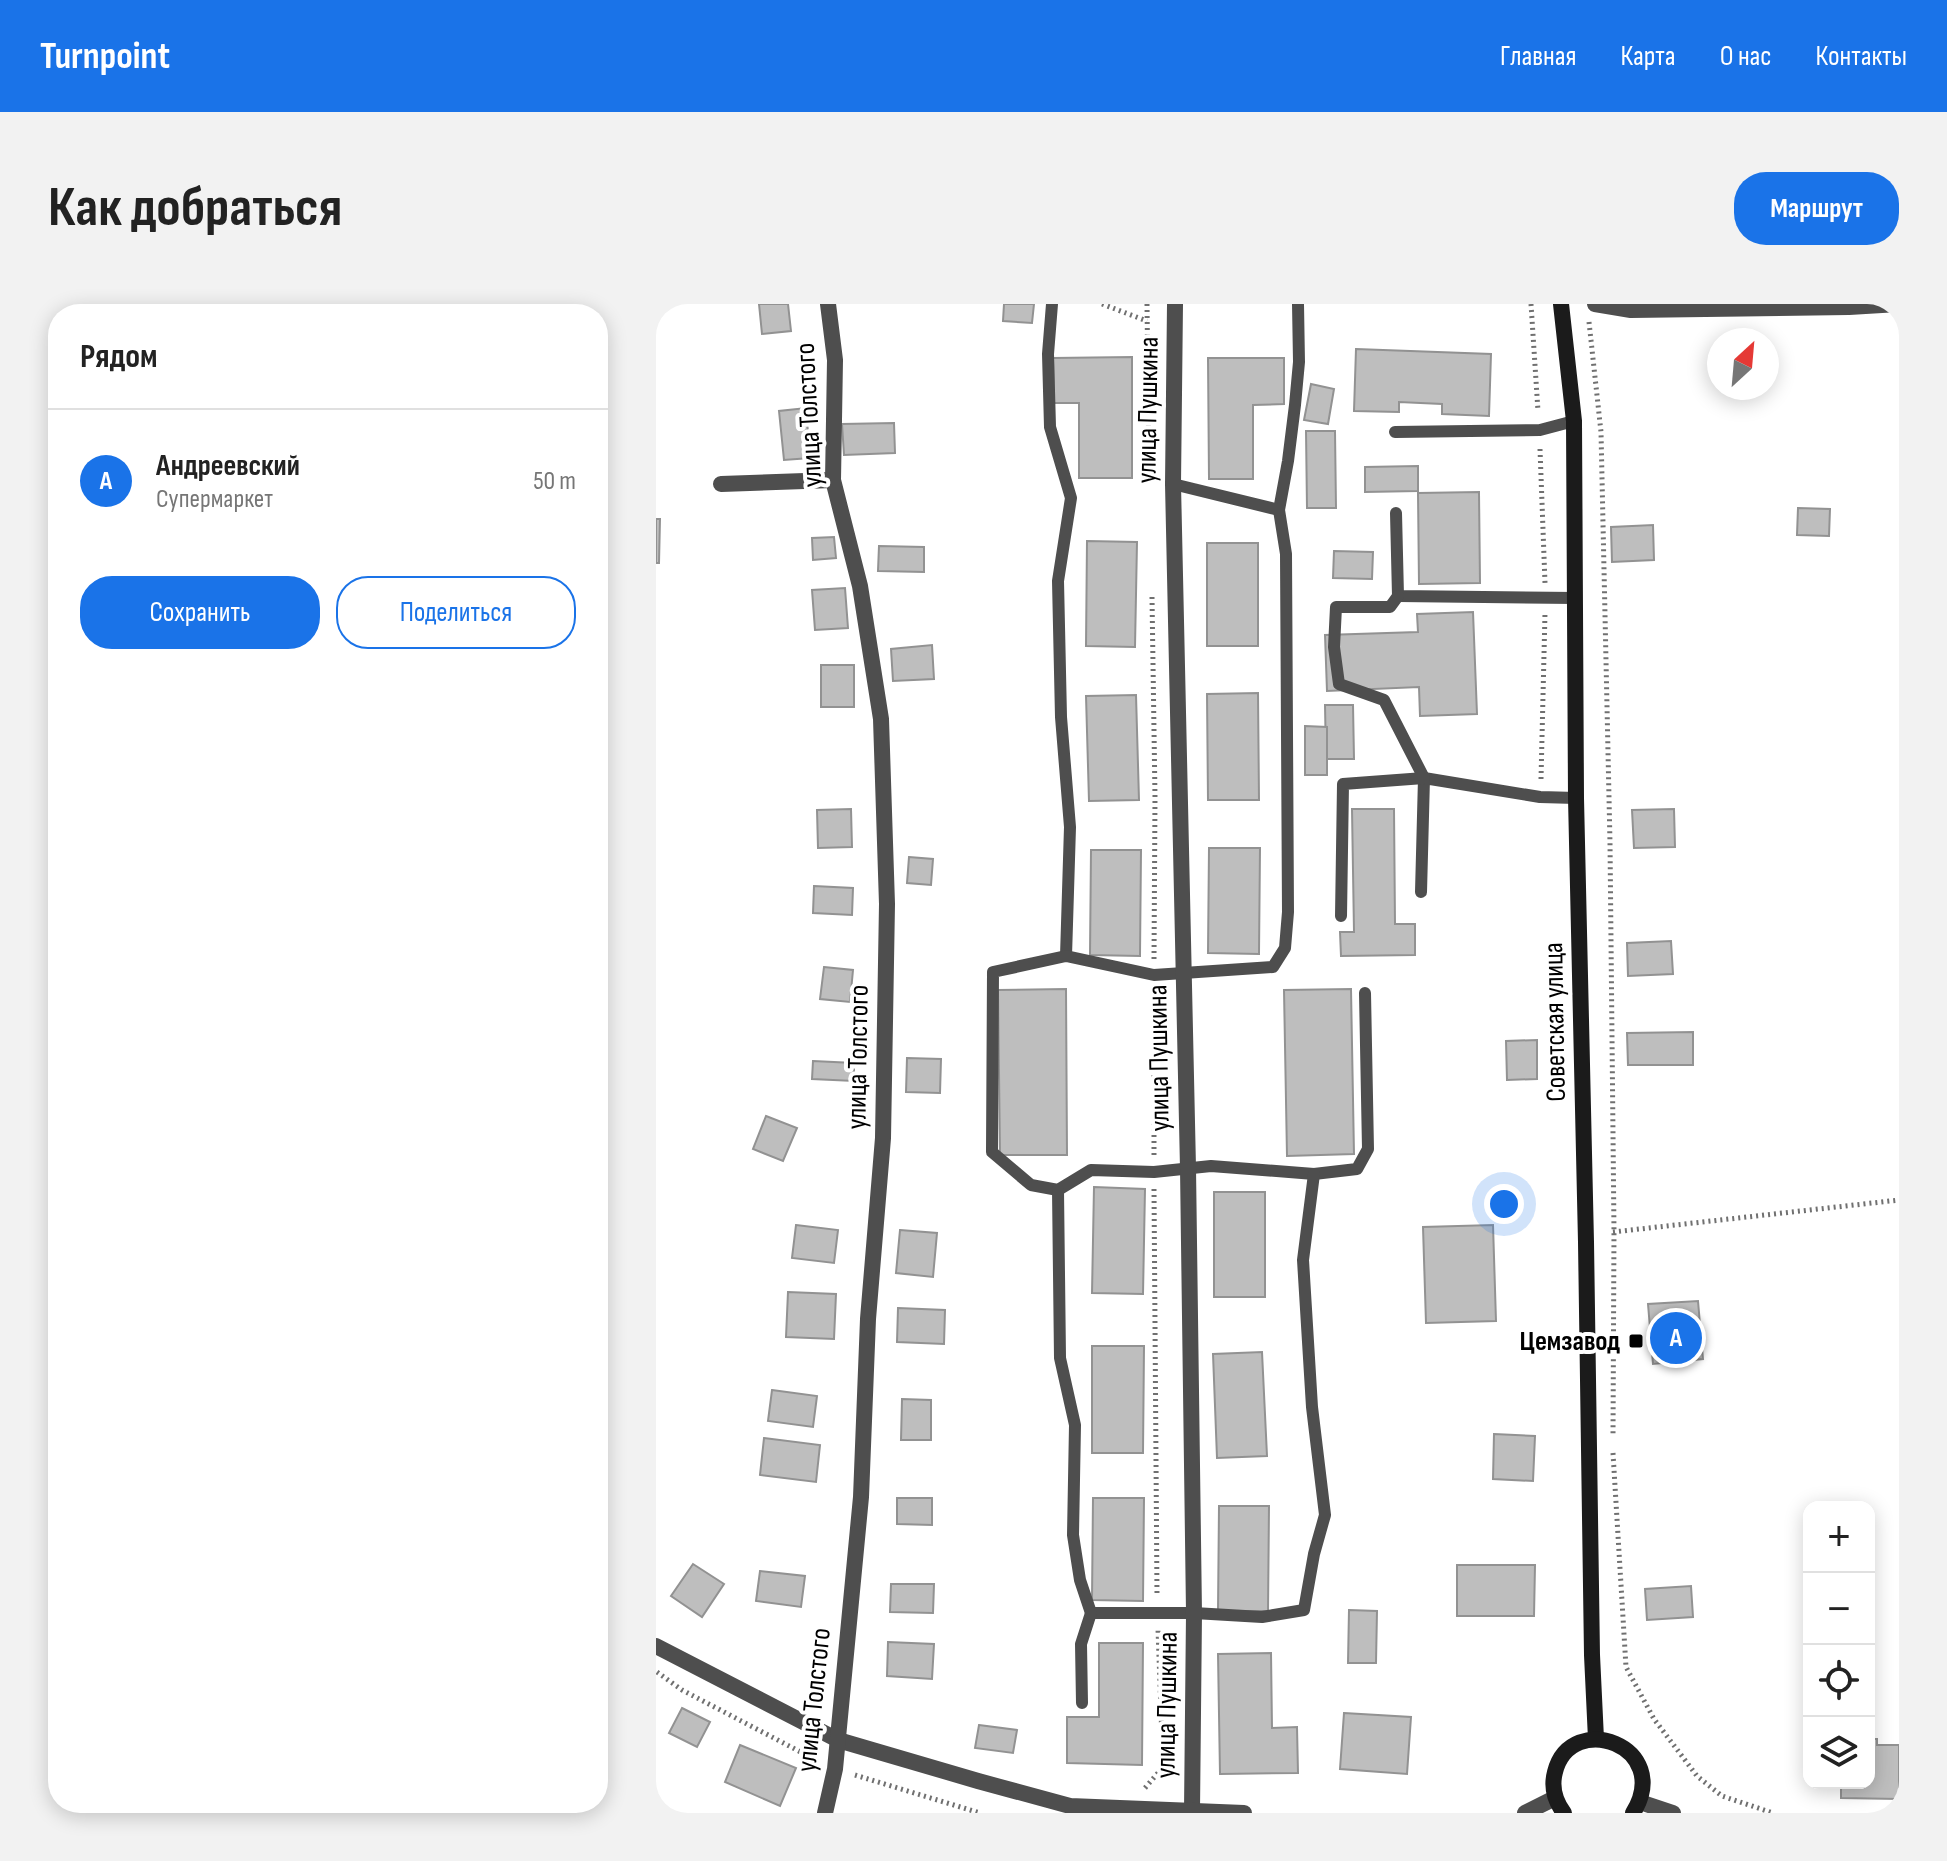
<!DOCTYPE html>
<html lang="ru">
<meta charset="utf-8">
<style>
body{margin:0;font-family:"Sofia Sans Condensed",sans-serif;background:#f2f2f2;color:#222}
.controls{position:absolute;right:24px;bottom:24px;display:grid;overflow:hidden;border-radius:16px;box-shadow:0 4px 20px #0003}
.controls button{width:72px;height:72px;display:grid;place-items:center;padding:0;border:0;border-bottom:2px solid #e0e0e0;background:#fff;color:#222;font:40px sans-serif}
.compass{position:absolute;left:1051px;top:24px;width:72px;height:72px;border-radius:50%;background:#fff;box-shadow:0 4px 20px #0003;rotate:26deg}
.you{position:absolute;left:848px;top:900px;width:28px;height:28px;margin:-20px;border:6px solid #fff;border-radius:50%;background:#1a73e8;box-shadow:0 0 0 12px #1a73e833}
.badge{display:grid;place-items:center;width:52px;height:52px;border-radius:50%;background:#1a73e8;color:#fff;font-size:26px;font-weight:700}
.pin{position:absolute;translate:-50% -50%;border:4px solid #fff;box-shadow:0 2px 8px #0006}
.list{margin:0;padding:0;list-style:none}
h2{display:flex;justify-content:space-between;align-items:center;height:104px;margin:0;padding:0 32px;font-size:34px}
h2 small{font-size:26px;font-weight:400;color:#767676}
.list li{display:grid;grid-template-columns:52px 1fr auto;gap:24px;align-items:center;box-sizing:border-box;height:144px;padding:0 32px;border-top:2px solid #e0e0e0}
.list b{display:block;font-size:30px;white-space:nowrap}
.list p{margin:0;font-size:26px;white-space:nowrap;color:#767676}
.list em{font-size:26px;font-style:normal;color:#767676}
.actions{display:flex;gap:16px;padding:24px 32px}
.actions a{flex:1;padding:18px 0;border:2px solid #1a73e8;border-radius:32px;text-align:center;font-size:28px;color:#1a73e8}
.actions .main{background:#1a73e8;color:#fff}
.icon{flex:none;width:44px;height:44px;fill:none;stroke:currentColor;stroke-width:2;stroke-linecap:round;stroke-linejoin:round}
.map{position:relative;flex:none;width:1243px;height:1509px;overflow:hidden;border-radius:32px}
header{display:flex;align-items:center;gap:48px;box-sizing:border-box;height:112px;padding:0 40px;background:#1a73e8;color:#fff}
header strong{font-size:38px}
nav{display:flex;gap:44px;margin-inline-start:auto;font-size:28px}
.intro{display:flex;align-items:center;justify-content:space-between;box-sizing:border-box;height:192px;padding:0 48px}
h1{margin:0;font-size:56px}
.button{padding:20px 36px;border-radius:32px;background:#1a73e8;color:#fff;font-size:28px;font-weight:700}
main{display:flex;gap:48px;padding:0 48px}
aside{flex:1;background:#fff;border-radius:32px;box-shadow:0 4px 20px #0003}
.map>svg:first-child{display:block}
.building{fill:#bebebe;stroke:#929292;stroke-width:2}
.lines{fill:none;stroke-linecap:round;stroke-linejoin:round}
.path{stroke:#707070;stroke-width:5;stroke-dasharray:2 4;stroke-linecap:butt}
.lane{stroke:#4e4e4e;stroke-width:12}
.street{stroke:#4e4e4e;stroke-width:16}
.secondary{stroke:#1b1b1b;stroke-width:16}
.poi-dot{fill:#000;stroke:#fff;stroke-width:3}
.labels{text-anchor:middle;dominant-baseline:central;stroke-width:8;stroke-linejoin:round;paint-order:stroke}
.street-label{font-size:28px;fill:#000;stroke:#fff}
.poi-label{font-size:28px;font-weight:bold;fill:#000;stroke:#fff;text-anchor:end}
</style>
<header>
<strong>Turnpoint</strong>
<nav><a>Главная</a><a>Карта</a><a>О нас</a><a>Контакты</a></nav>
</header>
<div class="intro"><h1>Как добраться</h1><a class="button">Маршрут</a></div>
<main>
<aside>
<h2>Рядом<small></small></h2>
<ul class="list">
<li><span class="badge">A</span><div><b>Андреевский</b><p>Супермаркет</p></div><em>50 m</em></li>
</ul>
<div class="actions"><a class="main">Сохранить</a><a>Поделиться</a></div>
</aside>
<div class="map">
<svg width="1243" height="1509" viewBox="0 0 1243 1509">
<rect width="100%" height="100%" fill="#fff"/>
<!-- building -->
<g class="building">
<path d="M103 0H132L135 27 106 30Z"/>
<path d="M348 0H378L376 19 347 17Z"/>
<path d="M700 45 835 50 833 112 786 110V100L743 98V108L698 107Z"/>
<path d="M476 53V174H423V99H398L397 54Z"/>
<path d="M552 54H628V100L597 101V175H553Z"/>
<path d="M655 80 678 85 672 120 648 116Z"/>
<path d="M150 104 154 154 128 156 123 107Z"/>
<path d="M238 119 239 149 188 151 186 120Z"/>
<path d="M650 127H679L680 204H651Z"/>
<path d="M762 162V187L709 188V163Z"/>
<path d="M823 188 824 279 763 280 762 189Z"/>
<path d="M1142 204 1174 205 1173 232 1141 231Z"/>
<path d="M0 215H4L3 259H0Z"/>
<path d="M997 221 998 256 956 258 955 223Z"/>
<path d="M178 233 180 254 157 256 156 234Z"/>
<path d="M431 237 481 238 479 343 430 342Z"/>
<rect x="551" y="239" width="51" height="103"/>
<path d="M223 242 268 243V268L222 267Z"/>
<path d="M678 247 717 248 716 275 677 274Z"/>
<path d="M189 284 192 324 159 326 156 286Z"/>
<path d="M817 308 821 410 764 412 763 383 671 387 669 331 762 328 761 310Z"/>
<path d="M276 341 278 375 237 377 235 345Z"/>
<rect x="165" y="361" width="33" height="42"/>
<path d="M602 389 603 496H552L551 390Z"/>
<path d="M480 391 483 496 433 497 430 392Z"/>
<path d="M669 401H697L698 455H670Z"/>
<path d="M649 422 671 423V471H649Z"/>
<path d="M195 505 196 543 162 544 161 506Z"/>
<path d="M696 505H738L739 620H759V651L685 652 684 628H698Z"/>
<path d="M1018 505 1019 543 978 544 976 506Z"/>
<path d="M553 544H604L603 650 552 649Z"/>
<path d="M435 546H485L484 652 434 651Z"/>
<path d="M253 553 277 555 275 581 251 579Z"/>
<path d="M158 582 197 584 196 611 157 609Z"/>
<path d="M1015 637 1017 670 972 672 971 639Z"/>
<path d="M168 663 197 666 194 698 164 695Z"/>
<path d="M410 685 411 851H344L342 686Z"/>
<path d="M695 685 698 850 631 852 628 686Z"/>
<path d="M1037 728V761H972L971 729Z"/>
<path d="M881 736V775L851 776 850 737Z"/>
<path d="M251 754 285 755 284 789 250 788Z"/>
<path d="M157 757 198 759V777L156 775Z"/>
<path d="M110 812 141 824 127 857 97 845Z"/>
<path d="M438 883 489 885 487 990 436 989Z"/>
<rect x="558" y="888" width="51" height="105"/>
<path d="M140 921 182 926 178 959 136 954Z"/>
<path d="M837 921 840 1017 770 1019 767 923Z"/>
<path d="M244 926 281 929 277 973 240 969Z"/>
<path d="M132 988 180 990 178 1035 130 1033Z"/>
<path d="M1042 997 1047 1055 997 1060 992 1000Z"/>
<path d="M242 1004 289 1006 288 1040 241 1038Z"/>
<path d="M436 1042H488L487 1149H436Z"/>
<path d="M606 1048 611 1152 561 1154 557 1050Z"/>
<path d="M116 1086 161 1092 157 1123 112 1117Z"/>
<path d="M246 1095 275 1096V1136H245Z"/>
<path d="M838 1130 879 1132 877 1177 837 1175Z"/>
<path d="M108 1134 164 1141 160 1178 104 1171Z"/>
<path d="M241 1194H276V1221L241 1220Z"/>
<path d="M437 1194H488L487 1297 436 1296Z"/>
<path d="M563 1202H613L612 1307H562Z"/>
<path d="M37 1260 68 1280 46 1313 15 1292Z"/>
<path d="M801 1261H879L878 1312H801Z"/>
<path d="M104 1267 149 1272 145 1303 100 1297Z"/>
<path d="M235 1280H278L277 1309 234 1308Z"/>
<path d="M1035 1282 1037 1313 991 1316 989 1285Z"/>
<path d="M693 1306 721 1307 720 1359H692Z"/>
<path d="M232 1338 278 1340 276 1375 231 1372Z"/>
<path d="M443 1339H487L486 1461 411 1459V1413H443Z"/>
<path d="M615 1349 616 1424 641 1423 642 1469 564 1470 562 1350Z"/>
<path d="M26 1404 54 1418 41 1443 13 1429Z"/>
<path d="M688 1409 755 1413 751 1470 684 1465Z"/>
<path d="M323 1421 361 1426 357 1449 319 1444Z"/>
<path d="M1213 1435H1221V1441H1243V1495L1185 1494V1479H1213Z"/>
<path d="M84 1441 140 1464 124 1502 69 1478Z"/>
</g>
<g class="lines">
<!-- path -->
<g class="path">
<path d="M446 0 491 17"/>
<path d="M491 0 493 167"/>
<path d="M875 0 882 107"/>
<path d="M933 18 945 128 954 539 958 927 957 1131"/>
<path d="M884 145 889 279"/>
<path d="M496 293 499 493 498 655"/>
<path d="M885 475 889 309"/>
<path d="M498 851V689"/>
<path d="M498 885 501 1291"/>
<path d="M957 928 1243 896"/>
<path d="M957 1149 970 1363 998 1415 1041 1472 1066 1492 1117 1509"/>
<path d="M1 1368 26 1386 160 1456"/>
<path d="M199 1471 324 1509"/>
<path d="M489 1484 507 1463 502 1325"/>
</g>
<!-- lane -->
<g class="lane">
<path d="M396 0 392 50 394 123 415 194 402 277 405 413 414 523 410 652"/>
<path d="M642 0 643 58 639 101 632 157 623 206 630 250 632 608 629 644 617 663 498 671 410 652 337 668 336 848 375 881 402 886 435 866 498 868 555 862 658 870 701 865 712 845 709 689"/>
<path d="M739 128 884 126 918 117"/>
<path d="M517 180 623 206"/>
<path d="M740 209 742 292 919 294"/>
<path d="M765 588 768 474 884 493 920 494"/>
<path d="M685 612 687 480 768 474 728 396 683 380 678 343 680 303H734L742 292"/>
<path d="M402 886 404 1054 419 1121 417 1231 424 1276 435 1309H538L606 1313 648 1306 658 1250 669 1211 656 1103 647 956 658 870"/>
<path d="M426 1399 425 1340 435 1309"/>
</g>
<!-- street -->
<g class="street">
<path d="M519 0 517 180 532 864 538 1309 536 1507"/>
<path d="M939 0 975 6 1193 3 1243 0"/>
<path d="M65 180 177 176"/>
<path d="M0 1342 182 1436 322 1477 414 1502 588 1509"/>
<path d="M984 1498 1017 1509"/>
<path d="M169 1509 179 1465 205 1193 212 1015 227 834 231 600 225 415 204 282 177 176 179 56 172 0"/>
<path d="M869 1509 899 1494"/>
</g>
<!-- secondary -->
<g class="secondary">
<path d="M905 0 918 117 920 494 930 938 936 1351 940 1435"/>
<path d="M908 1509C899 1497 895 1483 899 1468 915 1405 1018 1442 977 1509"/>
</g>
</g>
<!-- markers -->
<rect class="poi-dot" x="972" y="1029" width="16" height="16" rx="4"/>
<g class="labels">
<!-- street labels -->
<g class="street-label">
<text transform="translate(492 106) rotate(-89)">улица Пушкина</text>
<text transform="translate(153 111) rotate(-93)">улица Толстого</text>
<text transform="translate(899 718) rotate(-91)">Советская улица</text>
<text transform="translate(202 753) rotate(-89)">улица Толстого</text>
<text transform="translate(503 754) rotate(-91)">улица Пушкина</text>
<text transform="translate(158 1396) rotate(-84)">улица Толстого</text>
<text transform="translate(511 1401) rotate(-89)">улица Пушкина</text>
</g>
<!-- poi labels -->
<g class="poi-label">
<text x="964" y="1037">Цемзавод</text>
</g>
</g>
</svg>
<div class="controls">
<button>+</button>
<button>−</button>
<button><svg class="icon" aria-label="locate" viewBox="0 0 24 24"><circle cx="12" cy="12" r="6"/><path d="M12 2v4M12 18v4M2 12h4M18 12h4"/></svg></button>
<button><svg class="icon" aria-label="layers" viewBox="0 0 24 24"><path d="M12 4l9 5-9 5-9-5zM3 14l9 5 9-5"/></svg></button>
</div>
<svg class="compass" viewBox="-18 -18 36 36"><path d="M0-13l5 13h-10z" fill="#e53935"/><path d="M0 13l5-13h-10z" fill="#767676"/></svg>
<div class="you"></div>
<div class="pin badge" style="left:1020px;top:1034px">A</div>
</div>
</main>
